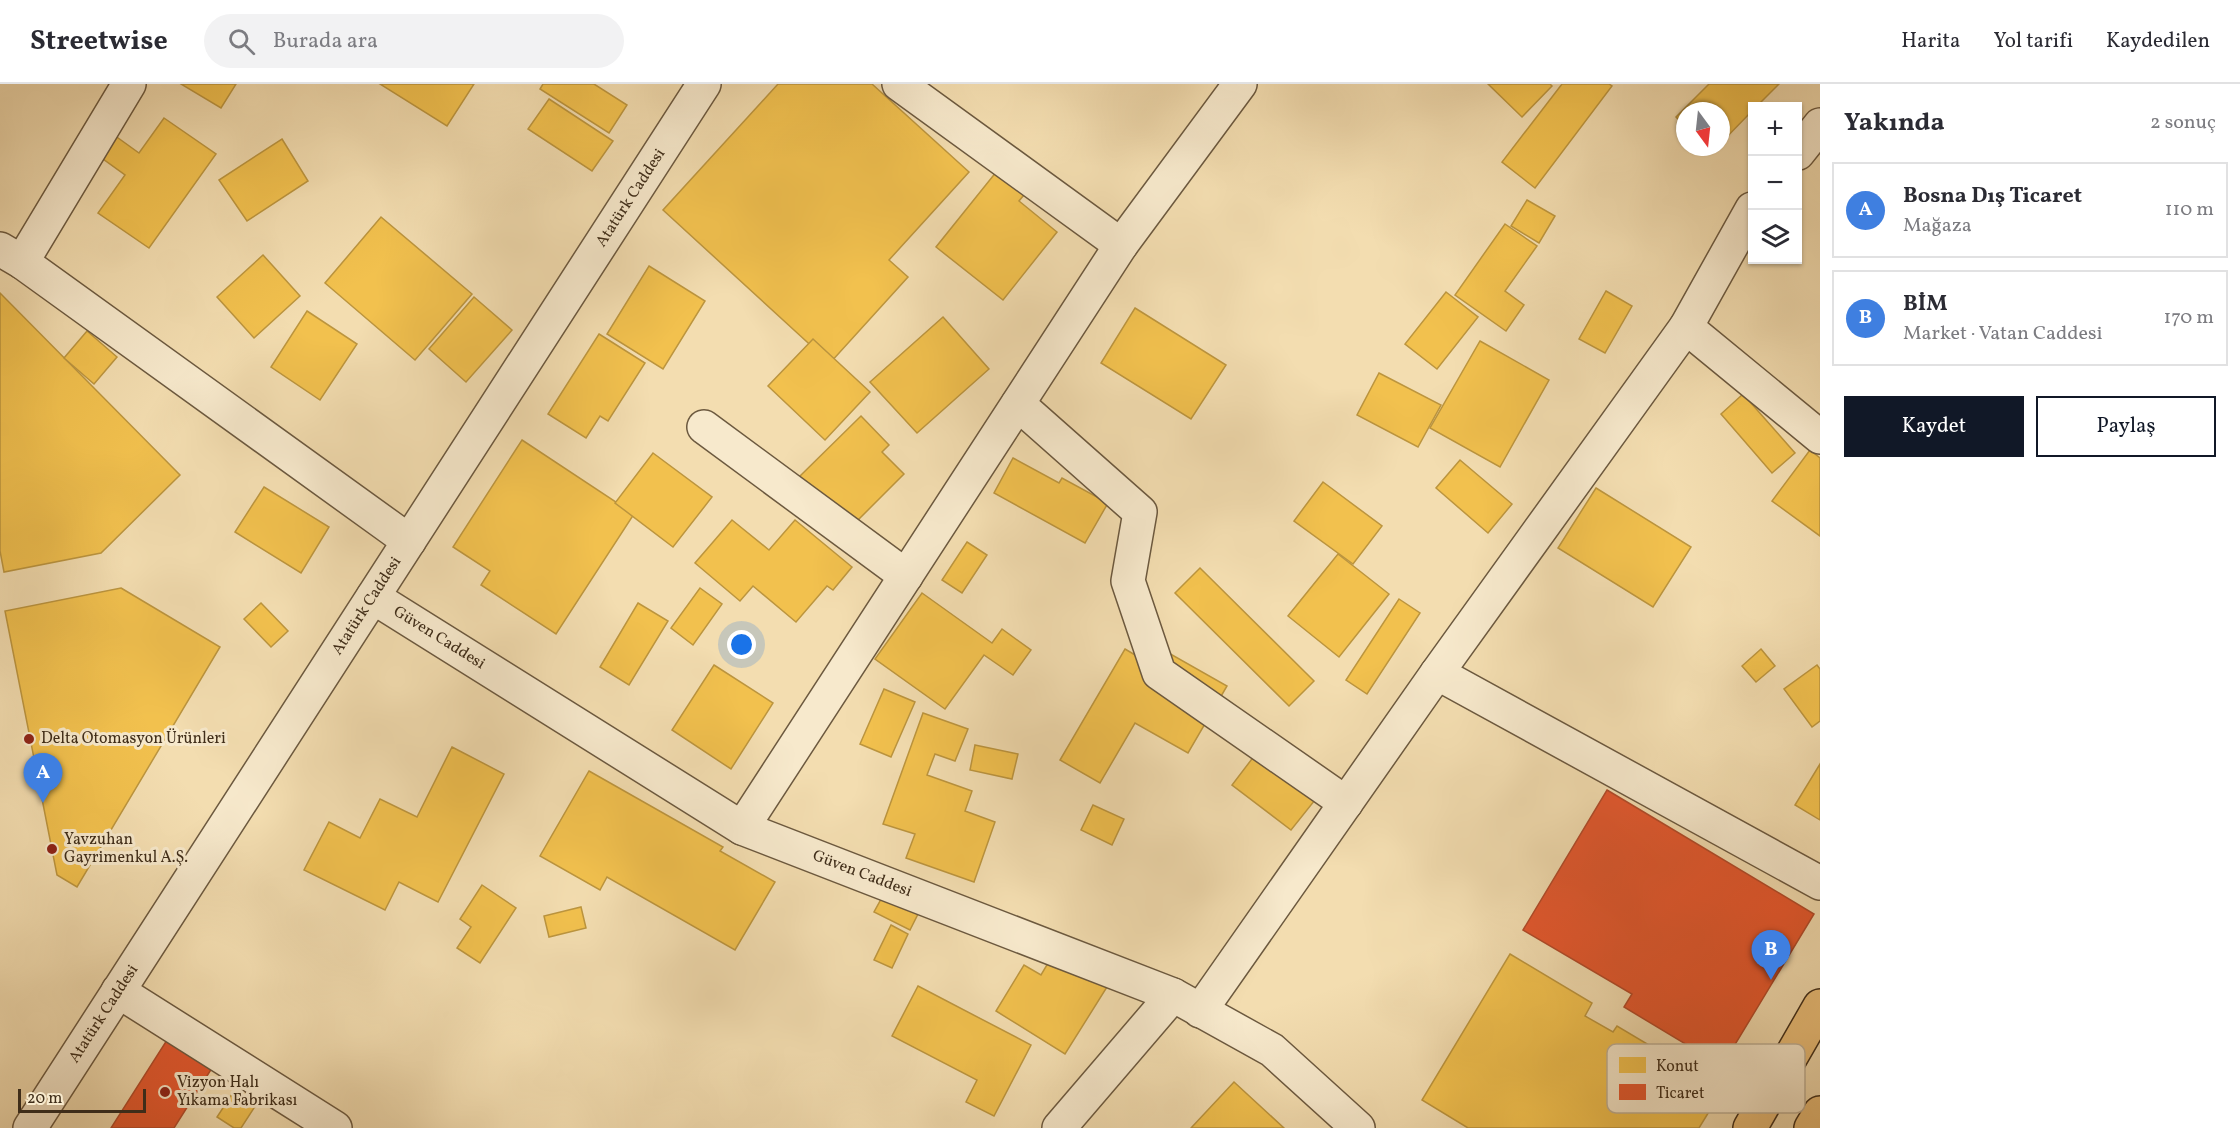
<!DOCTYPE html>
<html lang="tr">
<meta charset="utf-8">
<style>
body{margin:0;font-family:Vollkorn,serif;background:#f2f2f3;color:#2b2b33}
.controls{position:absolute;right:18px;top:18px;display:grid;overflow:hidden;border-radius:0px;box-shadow:0 2px 4px #0004}
.controls button{width:54px;height:54px;display:grid;place-items:center;padding:0;border:0;border-bottom:2px solid #e1e1e2;background:#fff;color:#2b2b33;font:30px sans-serif}
.compass{position:absolute;left:1676px;top:18px;width:54px;height:54px;border-radius:50%;background:#fff;box-shadow:0 2px 4px #0004;rotate:165deg}
.scale{position:absolute;left:18px;bottom:15px;width:128px;box-sizing:border-box;padding-left:6px;border:3px solid #3f2d19;border-top:0;font-size:16px;line-height:21px;white-space:nowrap;color:#3f2d19;-webkit-text-stroke:4px #f7e9cc;paint-order:stroke}
.you{position:absolute;left:742px;top:561px;width:21px;height:21px;margin:-15px;border:4px solid #fff;border-radius:50%;background:#1a73e8;box-shadow:0 0 0 9px #1a73e833}
.badge{display:grid;place-items:center;width:39px;height:39px;border-radius:50%;background:#111827;color:#fff;font-size:20px;font-weight:700}
.pin{position:absolute;translate:-50% -50px;filter:drop-shadow(0 2px 3px #0008)}
.pin::after{content:'';position:absolute;top:32px;width:21px;height:18px;background:inherit;clip-path:polygon(0 0,100% 0,50% 100%)}
.list{margin:0;padding:0;list-style:none}
h2{display:flex;justify-content:space-between;align-items:center;height:78px;margin:0;padding:0 24px;font-size:26px}
h2 small{font-size:20px;font-weight:400;color:#7c7c81}
.list li{display:grid;grid-template-columns:39px 1fr auto;gap:18px;align-items:center;box-sizing:border-box;height:96px;margin:0 12px 12px;padding:0 12px;border:2px solid #e1e1e2;border-radius:0px}
.list b{display:block;font-size:22px;white-space:nowrap}
.list p{margin:0;font-size:20px;white-space:nowrap;color:#7c7c81}
.list em{font-size:20px;font-style:normal;color:#7c7c81}
.actions{display:flex;gap:12px;padding:18px 24px}
.actions a{flex:1;padding:14px 0;border:2px solid #111827;border-radius:0px;text-align:center;font-size:21px;color:#111827}
.actions .main{background:#111827;color:#fff}
.icon{flex:none;width:33px;height:33px;fill:none;stroke:currentColor;stroke-width:2;stroke-linecap:round;stroke-linejoin:round}
.map{position:relative;flex:none;width:1820px;height:1044px;overflow:hidden}
header{display:flex;align-items:center;gap:36px;box-sizing:border-box;height:84px;padding:0 30px;background:#fff;border-bottom:2px solid #e1e1e2}
header strong{font-size:28px}
nav{display:flex;gap:33px;margin-inline-start:auto;font-size:21px}
.search{width:420px;height:54px;background:#f2f2f3;display:flex;align-items:center;gap:15px;box-sizing:border-box;padding:0 21px;border-radius:33px;color:#7c7c81;font-size:22px}
main{display:flex}
aside{flex:1;background:#fff}
.map>svg:first-child{display:block}
.homes{fill:#f2c14e;stroke:#bc953e;stroke-width:1.5}
.shops{fill:#e4572e;stroke:#b24a28;stroke-width:1.5}
.lines{fill:none;stroke-linecap:round;stroke-linejoin:round}
.minor-casing{stroke:#6c593f;stroke-width:36}
.major-casing{stroke:#3f2d19;stroke-width:36}
.minor{stroke:#f7e9cc;stroke-width:33}
.major{stroke:#eabe78;stroke-width:33}
.poi-dot{fill:#8f2418;stroke:#f7e9cc;stroke-width:2}
.labels{text-anchor:middle;dominant-baseline:central;stroke-width:6;stroke-linejoin:round;paint-order:stroke}
.street-label{font-size:16px;fill:#3f2d19;stroke:#f7e9cc}
.poi-label{font-size:16px;fill:#3f2d19;stroke:#f7e9cc;text-anchor:start}
.key{fill:#f7e9cc;stroke:#c0b196;stroke-width:1.5}
.key-label{font-size:16px;fill:#3f2d19}
</style>
<header>
<strong>Streetwise</strong>
<div class="search"><svg class="icon" aria-label="search" viewBox="0 0 24 24"><circle cx="10" cy="10" r="6"/><path d="M15 15l6 6"/></svg>Burada ara</div>
<nav><a>Harita</a><a>Yol tarifi</a><a>Kaydedilen</a></nav>
</header>
<main>
<div class="map">
<svg width="1820" height="1044" viewBox="0 0 1820 1044">
<rect width="100%" height="100%" fill="#f3ddb0"/>
<filter id="stains"><feTurbulence type="fractalNoise" baseFrequency=".00333" numOctaves="4"/><feColorMatrix values="0 0 0 0 .2 0 0 0 0 .09 0 0 0 0 .02 0 0 0 .5 -.17"/></filter>
<radialGradient id="worn" r=".72"><stop offset=".6" stop-color="#630" stop-opacity="0"/><stop offset="1" stop-color="#630" stop-opacity=".3"/></radialGradient>
<!-- homes -->
<g class="homes">
<path d="M181 0H236L221 24Z"/>
<path d="M380 0H474L447 42Z"/>
<path d="M543 0H594L627 21 609 49 540 5Z"/>
<path d="M778 0H872L969 88 889 176 908 193 830 279 663 126Z"/>
<path d="M1488 0H1550L1552 2 1522 33Z"/>
<path d="M1562 0H1609L1612 2 1535 104 1502 78Z"/>
<path d="M1709 0H1779L1757 22H1752V27L1721 59V27H1685V42L1676 33Z"/>
<path d="M549 15 613 57 592 87 528 45Z"/>
<path d="M164 34 216 70 149 164 98 129 125 91 92 67 107 46 139 69Z"/>
<path d="M282 55 308 97 247 137 219 96Z"/>
<path d="M1005 77 1033 100 1019 117 1057 148 1003 216 936 163Z"/>
<path d="M1527 116 1555 132 1539 159 1511 142Z"/>
<path d="M381 133 472 210 415 276 325 199Z"/>
<path d="M1505 140 1537 162 1505 207 1524 221 1506 247 1455 211Z"/>
<path d="M263 171 300 212 254 254 217 213Z"/>
<path d="M649 182 705 217 663 285 607 250Z"/>
<path d="M1606 207 1632 222 1605 269 1579 255Z"/>
<path d="M1446 208 1478 233 1437 285 1405 260Z"/>
<path d="M0 209 180 391 101 469 4 488 0 467Z"/>
<path d="M474 213 512 246 466 298 429 265Z"/>
<path d="M1135 224 1226 281 1191 335 1101 279Z"/>
<path d="M307 227 357 260 320 316 271 283Z"/>
<path d="M943 233 989 285 917 349 870 298Z"/>
<path d="M87 247 117 273 94 300 64 274Z"/>
<path d="M599 250 645 279 608 337 600 332 586 354 548 330Z"/>
<path d="M813 255 870 308 825 356 768 302Z"/>
<path d="M1480 257 1549 296 1500 383 1430 344Z"/>
<path d="M1379 289 1441 321 1418 363 1357 331Z"/>
<path d="M1743 310 1795 369 1772 389 1721 330Z"/>
<path d="M861 332 889 361 882 368 904 390 849 445 798 394Z"/>
<path d="M522 356 634 430 556 550 481 501 490 487 453 463Z"/>
<path d="M1810 366 1820 374V452L1772 417Z"/>
<path d="M653 369 712 413 673 463 615 419Z"/>
<path d="M1013 374 1059 399 1062 394 1108 419 1085 459 994 409Z"/>
<path d="M1460 376 1512 420 1488 449 1436 404Z"/>
<path d="M1323 398 1382 442 1353 480 1294 437Z"/>
<path d="M264 403 329 443 301 489 235 448Z"/>
<path d="M1596 404 1691 463 1653 523 1558 464Z"/>
<path d="M732 436 769 466 795 436 852 483 833 506 827 502 796 538 753 502 740 517 695 479Z"/>
<path d="M967 458 987 471 962 509 942 496Z"/>
<path d="M1338 470 1389 510 1339 573 1288 532Z"/>
<path d="M1200 484 1314 597 1289 622 1175 509Z"/>
<path d="M121 504 220 563 77 803 57 791 5 527Z"/>
<path d="M700 504 722 520 693 561 671 544Z"/>
<path d="M922 509 992 559 1002 545 1031 566 1013 591 984 571 945 625 875 575Z"/>
<path d="M1399 515 1420 529 1367 610 1346 596Z"/>
<path d="M261 519 288 547 271 563 244 535Z"/>
<path d="M638 519 668 537 629 601 600 583Z"/>
<path d="M1125 565 1157 584 1167 568 1227 602 1188 669 1135 639 1100 699 1060 676Z"/>
<path d="M1761 565 1775 582 1756 598 1742 582Z"/>
<path d="M714 581 773 619 731 685 672 646Z"/>
<path d="M1817 581 1820 585V637L1812 643 1784 605Z"/>
<path d="M884 605 915 618 891 673 860 660Z"/>
<path d="M923 629 968 645 955 677 935 670 927 691 972 707 965 727 995 738 974 798 906 774 915 750 883 740Z"/>
<path d="M1271 650 1331 696 1291 746 1232 701Z"/>
<path d="M975 661 1018 670 1012 695 970 686Z"/>
<path d="M452 663 504 690 438 818 399 798 385 826 304 786 329 738 360 754 380 715 417 733Z"/>
<path d="M1820 680V736L1795 721Z"/>
<path d="M589 687 723 763 720 767 775 798 735 866 607 793 600 806 540 772Z"/>
<path d="M1093 721 1124 735 1112 761 1081 746Z"/>
<path d="M482 801 516 824 480 879 457 864 471 843 460 835Z"/>
<path d="M885 808 920 826 910 846 874 828Z"/>
<path d="M581 823 586 844 549 853 544 832Z"/>
<path d="M891 841 908 850 892 884 874 876Z"/>
<path d="M1054 869 1107 903 1065 970 996 927 1024 881 1041 891Z"/>
<path d="M1510 870 1592 919 1585 932 1613 948 1617 942 1723 1005 1699 1044H1468L1422 1016Z"/>
<path d="M918 902 1031 961 994 1032 966 1018 977 996 892 952Z"/>
<path d="M1234 998 1284 1044H1191Z"/>
<path d="M234 1007 256 1021 241 1044H234L217 1033Z"/>
</g>
<!-- shops -->
<g class="shops">
<path d="M1607 706 1814 830 1722 982 1624 923 1632 910 1523 846Z"/>
<path d="M174 945 219 973 174 1044H111Z"/>
</g>
<g class="lines">
<!-- minor casing -->
<g class="minor-casing">
<g id="minor">
<path d="M899 0 1121 161"/>
<path d="M1798 69 1820 41"/>
<path d="M0 165 22 178 409 457"/>
<path d="M22 178 129 0"/>
<path d="M1686 243 1820 353"/>
<path d="M1018 320 1140 428 1128 497 1159 589 1346 719"/>
<path d="M704 343 906 492"/>
<path d="M373 513 742 744 1173 911 1272 966 1358 1044"/>
<path d="M1437 589 1820 799"/>
<path d="M742 744 1121 161 1240 0"/>
<path d="M118 907 335 1044"/>
<path d="M1200 927 1437 589 1686 243 1752 125"/>
<path d="M30 1044 704 0"/>
<path d="M1059 1044 1173 911"/>
</g>
</g>
<!-- major casing -->
<g class="major-casing">
<g id="major">
<path d="M1750 1044 1820 922"/>
<path d="M1811 1044 1820 1029"/>
</g>
</g>
<!-- minor -->
<use href="#minor" class="minor"/>
<!-- major -->
<use href="#major" class="major"/>
</g>
<!-- markers -->
<g class="poi-dot">
<circle cx="29" cy="655" r="6"/>
<circle cx="52" cy="765" r="6"/>
<circle cx="165" cy="1008" r="6"/>
</g>
<g class="labels">
<!-- street labels -->
<g class="street-label">
<text transform="translate(631 114) rotate(-57)">Atatürk Caddesi</text>
<text transform="translate(367 522) rotate(-57)">Atatürk Caddesi</text>
<text transform="translate(439 554) rotate(32)">Güven Caddesi</text>
<text transform="translate(862 790) rotate(21)">Güven Caddesi</text>
<text transform="translate(104 930) rotate(-57)">Atatürk Caddesi</text>
</g>
<!-- poi labels -->
<g class="poi-label">
<text x="41" y="655">Delta Otomasyon Ürünleri</text>
<text x="64" y="756">Yavzuhan<tspan x="64" dy="18">Gayrimenkul A.Ş.</tspan></text>
<text x="177" y="999">Vizyon Halı<tspan x="177" dy="18">Yıkama Fabrikası</tspan></text>
</g>
</g>
<!-- legend -->
<rect x="1607" y="960" width="198" height="69" rx="9" class="key"/>
<rect x="1619" y="973" width="27" height="16" fill="#f2c14e"/>
<rect x="1619" y="1000" width="27" height="16" fill="#e4572e"/>
<g class="key-label">
<text x="1656" y="987">Konut</text>
<text x="1656" y="1014">Ticaret</text>
</g>
<rect width="100%" height="100%" filter="url(#stains)"/>
<rect width="100%" height="100%" fill="url(#worn)"/>
</svg>
<div class="controls">
<button>+</button>
<button>−</button>
<button><svg class="icon" aria-label="layers" viewBox="0 0 24 24"><path d="M12 4l9 5-9 5-9-5zM3 14l9 5 9-5"/></svg></button>
</div>
<svg class="compass" viewBox="-18 -18 36 36"><path d="M0-13l5 13h-10z" fill="#e53935"/><path d="M0 13l5-13h-10z" fill="#7c7c81"/></svg>
<div class="scale">20 m</div>
<div class="you"></div>
<div class="pin badge" style="left:43px;top:719px;background:#3f7fe0">A</div>
<div class="pin badge" style="left:1771px;top:896px;background:#3f7fe0">B</div>
</div>
<aside>
<h2>Yakında<small>2 sonuç</small></h2>
<ul class="list">
<li><span class="badge" style="background:#3f7fe0">A</span><div><b>Bosna Dış Ticaret</b><p>Mağaza</p></div><em>110 m</em></li>
<li><span class="badge" style="background:#3f7fe0">B</span><div><b>BİM</b><p>Market · Vatan Caddesi</p></div><em>170 m</em></li>
</ul>
<div class="actions"><a class="main">Kaydet</a><a>Paylaş</a></div>
</aside>
</main>
